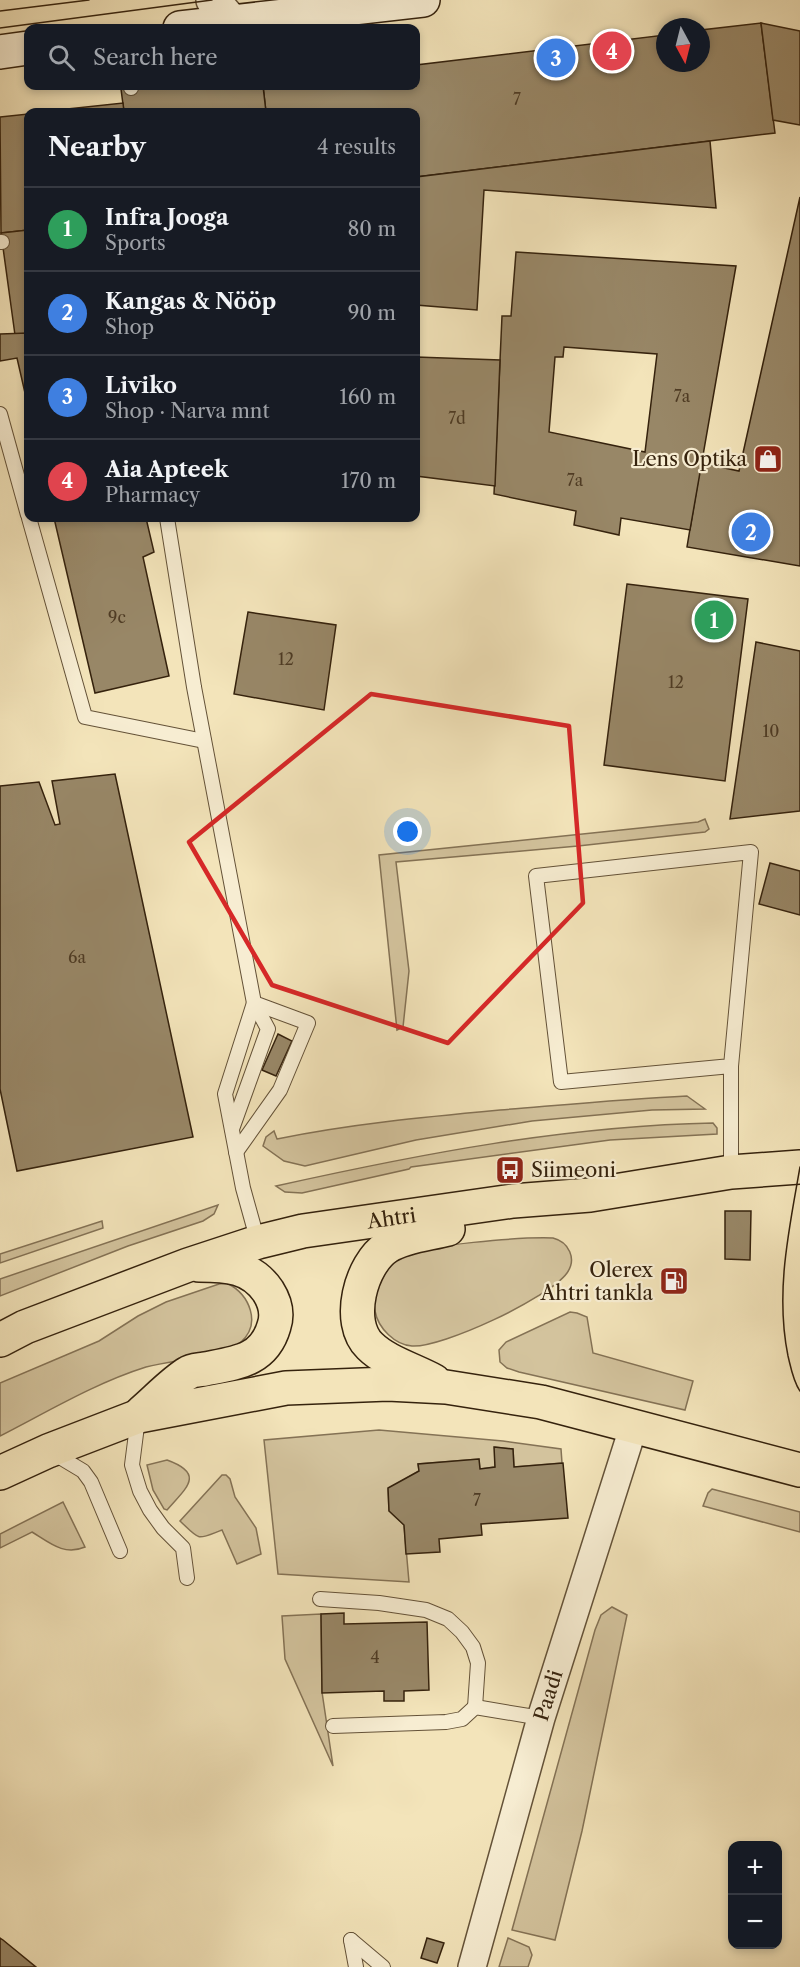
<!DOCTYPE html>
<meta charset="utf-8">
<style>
body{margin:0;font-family:"Libre Caslon Text",serif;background:#20242c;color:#f1f3f6}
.controls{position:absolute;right:18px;bottom:18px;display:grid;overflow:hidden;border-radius:12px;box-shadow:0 3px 9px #0003}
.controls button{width:54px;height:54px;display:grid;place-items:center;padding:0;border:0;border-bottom:2px solid #363941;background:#171b24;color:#f1f3f6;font:30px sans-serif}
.compass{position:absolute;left:656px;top:18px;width:54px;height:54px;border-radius:50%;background:#171b24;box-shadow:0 3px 9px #0003;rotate:173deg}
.you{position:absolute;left:408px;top:832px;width:21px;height:21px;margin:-15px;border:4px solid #fff;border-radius:50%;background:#1a73e8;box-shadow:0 0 0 9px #1a73e833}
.badge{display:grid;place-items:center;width:39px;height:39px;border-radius:50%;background:#d93025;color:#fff;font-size:20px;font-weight:700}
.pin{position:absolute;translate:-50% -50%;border:3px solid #fff;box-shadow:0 2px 6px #0006}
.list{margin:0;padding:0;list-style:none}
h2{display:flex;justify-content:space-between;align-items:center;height:78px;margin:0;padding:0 24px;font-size:26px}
h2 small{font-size:20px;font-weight:400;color:#9ea1a6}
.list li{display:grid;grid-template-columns:39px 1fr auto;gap:18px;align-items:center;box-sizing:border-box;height:84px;padding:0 24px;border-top:2px solid #363941}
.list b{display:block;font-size:22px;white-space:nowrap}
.list p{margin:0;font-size:20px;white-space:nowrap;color:#9ea1a6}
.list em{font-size:20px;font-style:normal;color:#9ea1a6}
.icon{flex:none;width:33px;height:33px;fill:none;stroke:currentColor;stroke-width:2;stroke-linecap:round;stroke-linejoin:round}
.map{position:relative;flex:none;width:800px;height:1967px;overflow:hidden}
.search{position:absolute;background:#171b24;box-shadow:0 3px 9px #0003;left:24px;top:24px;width:396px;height:66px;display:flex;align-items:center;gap:15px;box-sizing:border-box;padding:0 21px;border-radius:12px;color:#9ea1a6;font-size:22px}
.panel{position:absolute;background:#171b24;box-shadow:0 3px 9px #0003;left:24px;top:108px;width:396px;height:414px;border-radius:12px}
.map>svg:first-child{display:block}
.green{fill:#d3c39d;stroke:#847255;stroke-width:1.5}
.building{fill:#988767;stroke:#35220d;stroke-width:1.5;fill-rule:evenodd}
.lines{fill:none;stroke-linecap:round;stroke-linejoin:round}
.service-casing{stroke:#645238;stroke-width:16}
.minor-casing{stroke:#645238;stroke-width:30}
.tertiary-casing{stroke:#645238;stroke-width:36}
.secondary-casing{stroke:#35220d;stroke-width:36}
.primary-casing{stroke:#35220d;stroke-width:36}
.service{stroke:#f7edd2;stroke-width:14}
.minor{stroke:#f7edd2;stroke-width:27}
.tertiary{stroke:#f7edd2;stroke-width:33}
.secondary{stroke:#f7edd2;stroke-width:33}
.primary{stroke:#f3e4ba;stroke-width:33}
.tram{stroke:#35220d;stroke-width:1.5}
.marked{fill:none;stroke:#d62828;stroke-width:4.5;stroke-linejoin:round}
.labels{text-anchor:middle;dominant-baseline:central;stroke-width:4.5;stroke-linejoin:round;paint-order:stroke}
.number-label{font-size:16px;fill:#4e3b24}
.poi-label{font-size:20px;fill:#35220d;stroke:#f7edd2;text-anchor:end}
.street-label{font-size:20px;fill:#35220d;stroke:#f7edd2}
</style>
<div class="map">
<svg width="800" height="1967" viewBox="0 0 800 1967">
<rect width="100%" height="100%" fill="#f3e4ba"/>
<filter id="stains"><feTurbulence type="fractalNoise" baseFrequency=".00333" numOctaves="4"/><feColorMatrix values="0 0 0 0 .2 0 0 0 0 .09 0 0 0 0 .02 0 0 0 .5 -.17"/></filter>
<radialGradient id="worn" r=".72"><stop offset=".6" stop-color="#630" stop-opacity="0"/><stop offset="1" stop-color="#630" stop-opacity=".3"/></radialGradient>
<!-- green -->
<g class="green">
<path d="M705 819 709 829 705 832 578 846 396 862 409 971 403 1027 397 1030 379 855 698 822Z"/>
<path d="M687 1096 705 1109 652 1110 532 1121 416 1140 305 1166 284 1161 263 1146 266 1137 274 1131 277 1139C350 1124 425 1117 500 1110 562 1105 625 1099 687 1096Z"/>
<path d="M713 1123 717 1128V1134L610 1140 411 1167 409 1169 302 1193 285 1192 276 1186C420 1154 565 1126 713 1123Z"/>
<path d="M218 1205 214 1214 203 1221 128 1246 0 1296V1279Z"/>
<path d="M102 1221 103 1228 0 1263V1254Z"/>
<path d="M553 1238C569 1242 577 1259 567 1273 549 1298 442 1348 412 1346 395 1345 378 1328 375 1311 373 1300 378 1276 385 1268 389 1264 396 1261 400 1258 419 1244 526 1237 553 1238Z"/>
<path d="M227 1283C250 1295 262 1324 240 1343 229 1353 198 1356 183 1360 171 1362 158 1364 146 1367 95 1383 47 1412 0 1436V1383L99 1341 138 1316 166 1302 219 1284Z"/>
<path d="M570 1312 577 1313 587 1317 593 1353 693 1381 685 1410 519 1372 507 1368 500 1362 499 1350 506 1342Z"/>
<path d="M379 1430 503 1441 561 1449 562 1463 514 1467 513 1449 495 1447V1467L480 1469 479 1459 418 1464 419 1471 388 1489 389 1511 404 1525 409 1582 278 1574 264 1440Z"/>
<path d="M167 1460C206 1474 186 1488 167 1510L164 1509 153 1490 147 1465Z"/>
<path d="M222 1475H226L230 1479 235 1497 256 1528 261 1554 237 1564 222 1530C196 1540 201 1541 180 1521Z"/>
<path d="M712 1489 800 1512V1532L703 1506 708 1493Z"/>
<path d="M63 1502 85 1547C64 1556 50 1543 32 1532L0 1548V1534Z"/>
<path d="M612 1607 627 1615 582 1831 555 1940 512 1930 595 1630 601 1615Z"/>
<path d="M321 1614 322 1692 333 1766 285 1659 282 1616Z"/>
<path d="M508 1938 529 1947 532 1955 528 1967H499Z"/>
</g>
<!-- building -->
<g class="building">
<path d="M761 23 775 133 416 177V112H266L263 86H416V65L665 35V63H701V30Z"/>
<path d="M761 23 800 31V125L773 120Z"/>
<path d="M152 86H263L266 112H124L121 89Z"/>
<path d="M123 103 124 112H39Z"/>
<path d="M28 114V230L1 233 0 117Z"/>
<path d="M710 141 716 208 484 190 477 310 416 305V177Z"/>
<path d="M800 197V566L687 547 701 463 739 471Z"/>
<path d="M28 230V333L15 335 1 233Z"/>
<path d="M516 252 736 266 690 530 621 518 619 535 574 525 576 511 494 494 502 316H511ZM564 347 657 354 645 452 549 432 555 357H563Z"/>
<path d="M28 333V406L17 358 0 361V334Z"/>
<path d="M416 357 500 360 495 486 416 476Z"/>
<path d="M54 518H146L154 552 143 557 169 676 95 693Z"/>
<path d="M627 584 748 599 725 781 604 765Z"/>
<path d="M248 612 336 625 324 710 234 694Z"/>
<path d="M756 642 800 651V811L730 819Z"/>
<path d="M115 774 193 1137 17 1171 0 1089V786L39 782 55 825 60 824 52 781Z"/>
<path d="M770 863 800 871V915L759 904Z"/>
<path d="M278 1034 292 1041 276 1076 262 1070Z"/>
<path d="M725 1211H751L750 1260 725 1259Z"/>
<path d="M494 1447 513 1449 514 1467 563 1463 568 1518 481 1524 482 1535 439 1539 440 1552 406 1554 404 1525 389 1511 388 1488 419 1471 418 1464 479 1459 480 1469 495 1467Z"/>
<path d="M344 1613V1624L427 1622 429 1690 404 1691V1701H384V1691L322 1693 321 1614Z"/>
<path d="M0 1938 3 1940 36 1967H0Z"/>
<path d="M427 1938 444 1943 437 1963 421 1958Z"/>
</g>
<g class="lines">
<!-- service casing -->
<g class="service-casing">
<g id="service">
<path d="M131 86V88"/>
<path d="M0 242H2"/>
<path d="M0 414 28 515"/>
<path d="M29 518 85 717 204 741"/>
<path d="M167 518 194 687 254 1003 308 1023 280 1090 236 1152"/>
<path d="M254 1003 225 1094 243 1188 258 1242"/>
<path d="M731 1066 561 1082 536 876 751 852 731 1066V1172"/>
<path d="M232 1129 268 1029 254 1003"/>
<path d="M138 1418 132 1465 140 1491 150 1510 163 1528 183 1548 187 1578"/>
<path d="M53 1453 83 1471 91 1482 120 1551"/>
<path d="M320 1599 379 1603 426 1610 448 1619 462 1632 473 1647 478 1663 475 1707"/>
<path d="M333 1726 446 1722 462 1719 475 1707 541 1718"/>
<path d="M351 1940 383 1967"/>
<path d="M351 1940 356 1967"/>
</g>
</g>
<!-- minor casing -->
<g class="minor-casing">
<g id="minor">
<path id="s1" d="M472 1967 541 1718 634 1425"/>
</g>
</g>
<!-- tertiary casing -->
<g class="tertiary-casing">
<path id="tertiary" d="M213 0 232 22"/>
</g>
<!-- secondary casing -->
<g class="secondary-casing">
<g id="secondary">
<path d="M180 28 423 0"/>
<path d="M0 52 28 48"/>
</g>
</g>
<!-- primary casing -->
<g class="primary-casing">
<g id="primary">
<path id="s2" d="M0 1340 25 1327 188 1265 258 1242 303 1231 513 1201 590 1195 731 1172 800 1167"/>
<path d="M434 1381C414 1370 386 1362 370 1346 345 1322 361 1264 387 1247 403 1236 429 1234 448 1229"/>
<path d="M142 1412C155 1401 174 1381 188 1373 192 1370 200 1370 205 1369 236 1363 264 1361 274 1326 278 1314 275 1302 268 1291 251 1266 227 1265 199 1265"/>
<path d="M0 1473 48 1451 139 1416 286 1388 388 1384 446 1387 541 1402 800 1470"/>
</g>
</g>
<!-- service -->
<use href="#service" class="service"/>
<!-- minor -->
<use href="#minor" class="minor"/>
<!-- tertiary -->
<use href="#tertiary" class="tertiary"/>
<!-- secondary -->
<use href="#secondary" class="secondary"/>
<!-- primary -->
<use href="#primary" class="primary"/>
<!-- tram -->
<g class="tram">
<path d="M0 11 89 0"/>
<path d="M0 28 212 0"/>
<path d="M800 1167C789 1230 775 1292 788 1356 791 1368 793 1381 800 1391"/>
</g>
</g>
<!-- marked area -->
<path class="marked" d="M371 694 569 726 583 903 448 1043 272 985 189 842Z"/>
<!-- icons -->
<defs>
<g id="shop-square" transform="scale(1.5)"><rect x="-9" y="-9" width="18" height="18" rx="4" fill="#8f2418" stroke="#f7edd2"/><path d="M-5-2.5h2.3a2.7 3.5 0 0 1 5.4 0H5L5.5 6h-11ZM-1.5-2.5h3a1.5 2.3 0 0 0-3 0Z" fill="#fff"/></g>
<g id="bus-square" transform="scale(1.5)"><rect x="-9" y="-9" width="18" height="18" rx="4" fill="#8f2418" stroke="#f7edd2"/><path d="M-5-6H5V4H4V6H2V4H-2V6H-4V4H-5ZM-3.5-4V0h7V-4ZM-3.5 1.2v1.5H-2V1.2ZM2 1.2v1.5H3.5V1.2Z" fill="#fff"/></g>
<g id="fuel-square" transform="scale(1.5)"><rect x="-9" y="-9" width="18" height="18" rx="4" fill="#8f2418" stroke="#f7edd2"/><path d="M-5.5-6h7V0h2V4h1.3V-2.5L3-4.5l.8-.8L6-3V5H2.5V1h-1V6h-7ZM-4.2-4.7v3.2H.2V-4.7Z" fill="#fff"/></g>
</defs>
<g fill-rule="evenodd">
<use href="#shop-square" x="768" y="459"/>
<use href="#bus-square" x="510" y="1170"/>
<use href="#fuel-square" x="674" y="1281"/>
</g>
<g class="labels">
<!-- number labels -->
<g class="number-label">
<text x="517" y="99">7</text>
<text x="682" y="396">7a</text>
<text x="457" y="418">7d</text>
<text x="575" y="480">7a</text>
<text x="117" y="617">9c</text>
<text x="286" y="659">12</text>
<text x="676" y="682">12</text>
<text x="771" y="731">10</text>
<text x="77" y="957">6a</text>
<text x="477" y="1500">7</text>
<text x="375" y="1657">4</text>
</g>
<!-- poi labels -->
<g class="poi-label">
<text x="747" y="459">Lens Optika</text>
<text x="531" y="1170" text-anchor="start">Siimeoni</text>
<text x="653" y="1270">Olerex<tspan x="653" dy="23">Ahtri tankla</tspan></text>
</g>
<!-- street labels -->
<g class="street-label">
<text stroke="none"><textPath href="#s2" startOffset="412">Ahtri</textPath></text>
<text stroke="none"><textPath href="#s1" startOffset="282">Paadi</textPath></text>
</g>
</g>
<rect width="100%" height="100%" filter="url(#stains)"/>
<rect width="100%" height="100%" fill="url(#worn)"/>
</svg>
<div class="controls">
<button>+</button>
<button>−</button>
</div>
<svg class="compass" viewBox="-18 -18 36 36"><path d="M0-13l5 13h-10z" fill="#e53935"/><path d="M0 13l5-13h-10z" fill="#9ea1a6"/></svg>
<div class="you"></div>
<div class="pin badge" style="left:714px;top:620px;background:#2e9e5b">1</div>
<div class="pin badge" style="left:751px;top:532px;background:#3f7fe0">2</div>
<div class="pin badge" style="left:556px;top:58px;background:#3f7fe0">3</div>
<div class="pin badge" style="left:612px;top:51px;background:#e0444e">4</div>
<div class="search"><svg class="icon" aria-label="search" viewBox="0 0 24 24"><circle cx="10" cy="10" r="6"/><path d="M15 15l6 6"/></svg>Search here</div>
<section class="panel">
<h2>Nearby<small>4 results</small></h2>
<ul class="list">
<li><span class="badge" style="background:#2e9e5b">1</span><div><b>Infra Jooga</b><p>Sports</p></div><em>80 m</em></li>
<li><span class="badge" style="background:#3f7fe0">2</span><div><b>Kangas &amp; Nööp</b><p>Shop</p></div><em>90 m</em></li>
<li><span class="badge" style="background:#3f7fe0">3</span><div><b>Liviko</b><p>Shop · Narva mnt</p></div><em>160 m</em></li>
<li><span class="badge" style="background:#e0444e">4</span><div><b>Aia Apteek</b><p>Pharmacy</p></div><em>170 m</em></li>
</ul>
</section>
</div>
